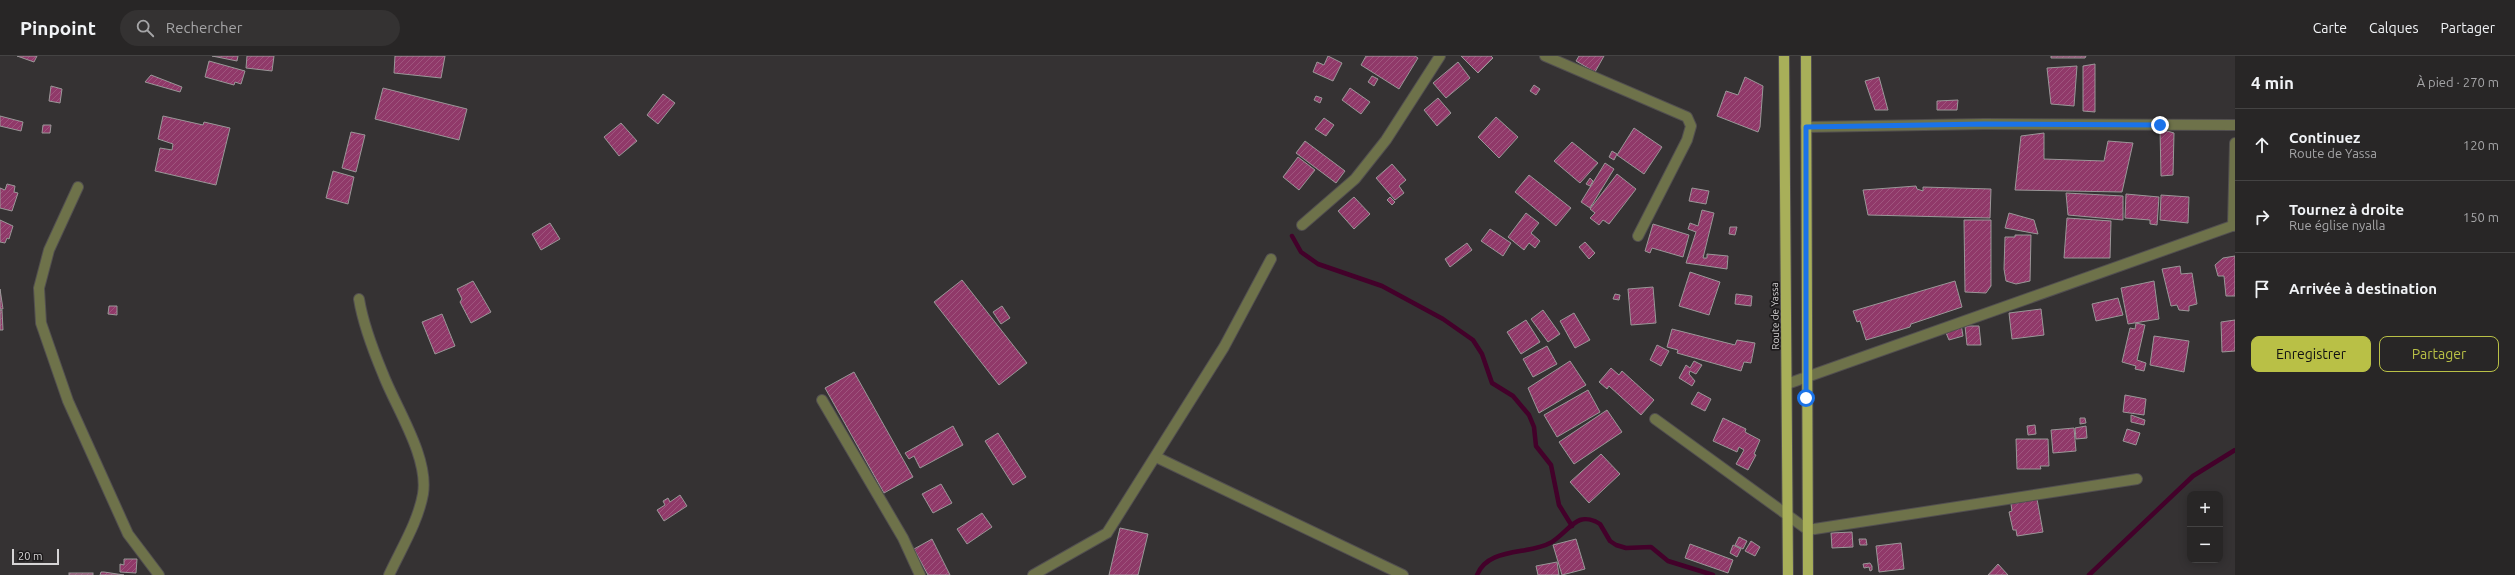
<!DOCTYPE html>
<html lang="fr">
<meta charset="utf-8">
<style>
body{margin:0;font-family:Ubuntu,sans-serif;background:#343232;color:#f1f3f6}
.controls{position:absolute;right:12px;bottom:12px;display:grid;overflow:hidden;border-radius:8px;box-shadow:0 2px 10px #0003}
.controls button{width:36px;height:36px;display:grid;place-items:center;padding:0;border:0;border-bottom:1px solid #444343;background:#282626;color:#f1f3f6;font:20px sans-serif}
.scale{position:absolute;left:12px;bottom:10px;width:47px;box-sizing:border-box;padding-left:4px;border:2px solid #d6d4d5;border-top:0;font-size:11px;line-height:14px;white-space:nowrap;color:#d6d4d5;-webkit-text-stroke:3px #1c1a1b;paint-order:stroke}
.stop{position:absolute;width:12px;height:12px;margin:-9px;border:3px solid #1a73e8;border-radius:50%;background:#fff}
.stop.end{background:#1a73e8;border-color:#fff;box-shadow:0 1px 4px #0008}
.list{margin:0;padding:0;list-style:none}
h2{display:flex;justify-content:space-between;align-items:center;height:52px;margin:0;padding:0 16px;font-size:17px}
h2 small{font-size:13px;font-weight:400;color:#a5a5a7}
.list li{display:grid;grid-template-columns:26px 1fr auto;gap:12px;align-items:center;box-sizing:border-box;height:72px;padding:0 16px;border-top:1px solid #444343}
.list b{display:block;font-size:15px;white-space:nowrap}
.list p{margin:0;font-size:13px;white-space:nowrap;color:#a5a5a7}
.list em{font-size:13px;font-style:normal;color:#a5a5a7}
.actions{display:flex;gap:8px;padding:12px 16px}
.actions a{flex:1;padding:9px 0;border:1px solid #b9c046;border-radius:8px;text-align:center;font-size:14px;color:#b9c046}
.actions .main{background:#b9c046;color:#111}
.icon{flex:none;width:22px;height:22px;fill:none;stroke:currentColor;stroke-width:2;stroke-linecap:round;stroke-linejoin:round}
.map{position:relative;flex:none;width:2235px;height:519px;overflow:hidden}
header{display:flex;align-items:center;gap:24px;box-sizing:border-box;height:56px;padding:0 20px;background:#282626;border-bottom:1px solid #444343}
header strong{font-size:19px}
nav{display:flex;gap:22px;margin-inline-start:auto;font-size:14px}
.search{width:280px;height:36px;background:#343232;display:flex;align-items:center;gap:10px;box-sizing:border-box;padding:0 14px;border-radius:22px;color:#a5a5a7;font-size:15px}
main{display:flex}
aside{flex:1;background:#282626}
.map>svg:first-child{display:block}
.lines{fill:none;stroke-linecap:round;stroke-linejoin:round}
.stream{stroke:#43012a;stroke-width:4.5}
.building{fill:url(#building-hatch);stroke:#9a9798}
.minor-casing{stroke:#524f50;stroke-width:12}
.major-casing{stroke:#524f50;stroke-width:12}
.minor{stroke:#6e724a;stroke-width:10}
.major{stroke:#a8af59;stroke-width:10}
.route{stroke:#1a73e8;stroke-width:5}
.labels{text-anchor:middle;dominant-baseline:central;stroke-width:3.5;stroke-linejoin:round;paint-order:stroke}
.street-label{font-size:10px;fill:#d6d4d5;stroke:#1c1a1b}
</style>
<header>
<strong>Pinpoint</strong>
<div class="search"><svg class="icon" aria-label="search" viewBox="0 0 24 24"><circle cx="10" cy="10" r="6"/><path d="M15 15l6 6"/></svg>Rechercher</div>
<nav><a>Carte</a><a>Calques</a><a>Partager</a></nav>
</header>
<main>
<div class="map">
<svg width="2235" height="519" viewBox="0 0 2235 519">
<defs>
<pattern id="building-hatch" width="6" height="6" patternUnits="userSpaceOnUse"><rect width="6" height="6" fill="#903969"/><path d="M-1 1l2-2M0 6l6-6M5 7l2-2" fill="none" stroke="#9f557e"/></pattern>
</defs>
<rect width="100%" height="100%" fill="#353233"/>
<g class="lines">
<!-- stream -->
<g class="stream">
<path d="M1292 180 1301 196 1318 208 1382 230 1443 263 1473 284 1482 298 1492 327 1513 340 1529 359 1534 371 1536 390 1551 409 1559 449 1572 470"/>
<path d="M1477 519C1488 491 1528 499 1550 487 1560 482 1571 467 1580 464 1586 462 1594 464 1600 468L1610 485 1616 489 1626 492 1651 491 1668 505 1713 519"/>
<path d="M2089 519 2193 420 2235 394"/>
</g>
</g>
<!-- building -->
<g class="building">
<path d="M17 0H37L34 6Z"/>
<path d="M212 0H238L237 5Z"/>
<path d="M247 0H274L272 15 246 12Z"/>
<path d="M395 0H445L441 22 394 17Z"/>
<path d="M1328 0 1342 7 1333 25 1313 16 1317 6 1324 9Z"/>
<path d="M1366 0H1415L1418 2 1399 33 1361 9Z"/>
<path d="M1461 0H1491L1493 2 1478 17Z"/>
<path d="M1579 0H1604L1595 16 1576 5Z"/>
<path d="M2051 0H2086L2085 2H2051Z"/>
<path d="M209 5 245 15 241 28 235 26 234 29 205 21Z"/>
<path d="M1458 6 1470 22 1446 42 1433 27Z"/>
<path d="M2095 8V56L2083 55V10Z"/>
<path d="M2077 10 2074 50 2051 48 2047 12Z"/>
<path d="M151 19 182 31 180 36 145 26Z"/>
<path d="M1372 20 1378 23 1374 30 1368 26Z"/>
<path d="M1745 21 1763 30 1760 71 1758 76 1717 60 1726 35 1738 39Z"/>
<path d="M1879 21 1888 54H1875L1865 25Z"/>
<path d="M1534 29 1540 33 1536 39 1530 35Z"/>
<path d="M51 30 62 33 60 47 49 45Z"/>
<path d="M383 32 467 53 459 84 375 63Z"/>
<path d="M1350 32 1370 46 1361 58 1342 44Z"/>
<path d="M663 38 675 47 658 68 647 59Z"/>
<path d="M1316 40 1322 42 1320 47 1314 44Z"/>
<path d="M1438 42 1451 57 1437 70 1424 54Z"/>
<path d="M1958 44 1957 54H1937V45Z"/>
<path d="M0 60 23 66 21 75 0 70Z"/>
<path d="M163 60 203 69 204 66 230 72 216 129 155 115 160 92 172 94 173 88 158 83Z"/>
<path d="M1496 61 1518 81 1499 102 1478 81Z"/>
<path d="M1324 62 1334 69 1326 80 1315 73Z"/>
<path d="M621 67 637 85 619 100 604 81Z"/>
<path d="M43 69H51L50 77H42Z"/>
<path d="M1634 72 1662 91 1644 118 1617 99Z"/>
<path d="M2160 73 2174 77 2173 119 2161 120Z"/>
<path d="M351 76 365 79 356 116 342 112Z"/>
<path d="M2044 77V103L2104 105 2108 85 2133 87 2122 136 2015 134 2021 80Z"/>
<path d="M1305 85 1345 115 1336 127 1296 97Z"/>
<path d="M1572 86 1598 107 1580 127 1554 105Z"/>
<path d="M1612 95 1617 98 1614 104 1609 101Z"/>
<path d="M1298 101 1315 114 1299 134 1283 121Z"/>
<path d="M1605 107 1614 113 1590 152 1581 146Z"/>
<path d="M1392 108 1406 124 1399 130 1404 137 1395 144 1376 122Z"/>
<path d="M333 115 354 121 348 148 326 142Z"/>
<path d="M1617 118 1636 133 1609 168 1603 164 1599 169 1590 162 1595 157 1590 153Z"/>
<path d="M1529 119 1571 152 1556 170 1515 136Z"/>
<path d="M1590 122 1593 125 1590 130 1586 128Z"/>
<path d="M7 128 15 130 14 136 18 137 12 155 0 152V132L5 134Z"/>
<path d="M1916 130 1917 133 1923 135V131L1991 133 1990 162 1868 159 1863 134Z"/>
<path d="M1692 132 1709 135 1706 148 1689 145Z"/>
<path d="M2066 137 2123 140V164L2068 159Z"/>
<path d="M2126 138 2159 141 2157 169 2150 168V164L2125 162Z"/>
<path d="M2161 139 2189 141 2188 167 2160 164Z"/>
<path d="M1354 141 1370 158 1354 173 1338 155Z"/>
<path d="M1390 141 1395 146 1392 149 1387 144Z"/>
<path d="M1702 154 1714 157 1703 202H1707V198L1728 200 1727 213 1686 207 1696 176 1688 173 1690 167 1698 170Z"/>
<path d="M1526 157 1539 167 1531 177 1540 185 1535 192 1529 187 1524 194 1508 181Z"/>
<path d="M2009 157 2034 164 2038 178 2005 172Z"/>
<path d="M2067 162 2111 165 2110 202H2064Z"/>
<path d="M0 164 13 170 9 183 7 182 5 187 0 186Z"/>
<path d="M1964 164H1991V230L1986 237 1965 236Z"/>
<path d="M550 167 560 183 541 194 532 178Z"/>
<path d="M1653 168 1689 179 1683 201 1652 192 1650 197 1645 195Z"/>
<path d="M1730 171H1737L1735 179 1729 178Z"/>
<path d="M1490 173 1511 187 1503 200 1481 185Z"/>
<path d="M2015 179H2031L2030 225 2016 228 2006 225 2004 213 2005 181H2015Z"/>
<path d="M1585 186 1595 197 1589 203 1579 191Z"/>
<path d="M1467 187 1472 194 1450 211 1445 203Z"/>
<path d="M2235 200V240H2226L2224 220H2218L2215 209 2223 202Z"/>
<path d="M2180 210 2181 218 2192 217 2197 248 2189 250V255L2179 254 2177 249 2171 250 2162 213Z"/>
<path d="M1690 216 1720 226 1709 259 1679 250Z"/>
<path d="M962 224 1027 307 999 329 934 246Z"/>
<path d="M473 225 491 256 471 267 460 246 462 243 457 233Z"/>
<path d="M1955 225 1962 251 1911 268 1910 271 1866 284 1860 265 1857 266 1853 255Z"/>
<path d="M2154 225 2159 263 2128 268 2121 232Z"/>
<path d="M1653 231 1656 267 1631 269 1628 233Z"/>
<path d="M0 233 3 253H0Z"/>
<path d="M1615 238 1620 239 1619 244 1613 243Z"/>
<path d="M1736 238 1752 240 1751 250 1735 248Z"/>
<path d="M2118 242 2123 259 2096 265 2092 248Z"/>
<path d="M109 250H117V259L108 258Z"/>
<path d="M1002 250 1010 262 1001 268 993 256Z"/>
<path d="M2041 253 2044 279 2012 283 2009 257Z"/>
<path d="M0 254H2L3 274H0Z"/>
<path d="M1543 254 1560 278 1548 286 1531 263Z"/>
<path d="M1574 257 1590 284 1575 292 1560 265Z"/>
<path d="M442 258 455 290 435 298 422 266Z"/>
<path d="M1526 264 1540 286 1521 298 1507 276Z"/>
<path d="M2235 264V295L2222 296 2221 266Z"/>
<path d="M2136 267 2145 269 2137 304 2146 307 2144 315 2135 313 2136 310 2122 306 2130 272 2135 273Z"/>
<path d="M1961 268 1963 280 1949 284 1944 272Z"/>
<path d="M1965 270H1979L1981 289H1967Z"/>
<path d="M1672 273 1735 289 1737 284 1755 287 1751 307 1744 306 1741 315 1677 297 1678 294 1667 291Z"/>
<path d="M2154 280 2189 285 2184 316 2150 309Z"/>
<path d="M1657 289 1669 295 1661 310 1650 304Z"/>
<path d="M1547 290 1557 308 1533 321 1523 303Z"/>
<path d="M1570 305 1586 329 1539 357 1528 332Z"/>
<path d="M1694 305 1702 309 1696 318 1690 315 1689 318 1695 325 1692 330 1679 322 1686 309 1690 312Z"/>
<path d="M1611 312 1619 319 1622 315 1654 344 1641 359 1609 330 1607 333 1599 326Z"/>
<path d="M854 316 913 421 884 437 825 332Z"/>
<path d="M1588 334 1600 356 1557 381 1544 359Z"/>
<path d="M1698 336 1711 343 1705 355 1691 348Z"/>
<path d="M2125 339 2146 343 2144 359 2123 356Z"/>
<path d="M1607 354 1622 376 1574 408 1559 386Z"/>
<path d="M2131 359 2145 364 2144 369 2131 366Z"/>
<path d="M1723 362 1746 373 1745 376 1760 384 1754 398 1756 399 1748 414 1736 408 1744 394 1739 391 1737 396 1713 385Z"/>
<path d="M2080 362H2085L2086 367 2080 368Z"/>
<path d="M2035 369 2036 378 2028 379 2027 370Z"/>
<path d="M953 370 963 389 920 412 914 400 909 403 905 397Z"/>
<path d="M2086 370 2087 382 2076 383 2075 372Z"/>
<path d="M2074 372 2076 395 2053 397 2051 374Z"/>
<path d="M2127 373 2140 377 2136 389 2123 385Z"/>
<path d="M998 377 1026 421 1013 429 985 385Z"/>
<path d="M2016 383H2048L2049 410H2040L2041 413H2017Z"/>
<path d="M1601 398 1620 418 1589 447 1570 426Z"/>
<path d="M941 428 952 447 933 457 922 438Z"/>
<path d="M680 439 687 450 664 465 657 454 665 449 663 445 668 442 670 446Z"/>
<path d="M2037 443 2043 476 2017 480 2016 474H2013L2009 456 2012 455 2011 448Z"/>
<path d="M982 457 992 471 967 488 957 473Z"/>
<path d="M1120 472 1148 478 1138 519H1109Z"/>
<path d="M1852 476 1853 491 1832 492 1831 477Z"/>
<path d="M1739 481 1747 485 1743 493 1735 489Z"/>
<path d="M932 483 950 519H928L914 493Z"/>
<path d="M1576 483 1585 513 1562 519 1553 489Z"/>
<path d="M1859 483H1866L1867 489H1860Z"/>
<path d="M1751 485 1760 491 1755 500 1745 495Z"/>
<path d="M1901 487 1904 513 1879 516 1876 490Z"/>
<path d="M1690 488 1733 504 1728 517 1685 502Z"/>
<path d="M1733 489 1741 493 1737 501 1730 497Z"/>
<path d="M124 503H137L136 517 120 516V508L124 509Z"/>
<path d="M1557 506 1559 519H1538L1536 510Z"/>
<path d="M1870 507 1872 510V514L1870 515 1869 511 1864 512 1863 508Z"/>
<path d="M1998 508 2008 519H1988Z"/>
<path d="M101 516H104L124 519H100Z"/>
<rect x="69" y="517" width="24" height="2"/>
</g>
<g class="lines">
<!-- minor casing -->
<g class="minor-casing">
<g id="minor">
<path d="M1545 0 1687 61 1691 70 1687 84 1638 180"/>
<path d="M1806 71 1984 68 2235 69"/>
<path d="M78 131 49 194 39 232 41 267 68 345 128 478 159 519"/>
<path d="M1302 169 1355 123 1386 84 1440 0"/>
<path d="M2233 170 2235 87"/>
<path d="M359 243C363 268 373 294 383 318 396 352 429 401 423 438 418 466 401 493 389 519"/>
<path d="M1787 328 2235 169"/>
<path d="M822 344 903 482 920 519"/>
<path d="M1655 363 1808 474 2137 423"/>
<path d="M1156 401 1403 519"/>
<path d="M1033 519 1107 477 1224 291 1271 203"/>
</g>
</g>
<!-- major casing -->
<g class="major-casing">
<g id="major">
<path d="M1784 0 1788 519"/>
<path d="M1806 0 1808 519"/>
</g>
</g>
<!-- minor -->
<use href="#minor" class="minor"/>
<!-- major -->
<use href="#major" class="major"/>
</g>
<g class="lines">
<!-- route -->
<path class="route" d="M1806 342V71L1984 68 2160 69"/>
</g>
<g class="labels">
<!-- street labels -->
<g class="street-label">
<text transform="translate(1775 260) rotate(-91)">Route de Yassa</text>
</g>
</g>
</svg>
<div class="controls">
<button>+</button>
<button>−</button>
</div>
<div class="scale">20 m</div>
<div class="stop" style="left:1806px;top:342px"></div>
<div class="stop end" style="left:2160px;top:69px"></div>
</div>
<aside>
<h2>4 min<small>À pied · 270 m</small></h2>
<ul class="list">
<li><svg class="icon" aria-label="ahead" viewBox="0 0 24 24"><path d="M12 20V5M6 11l6-6 6 6"/></svg><div><b>Continuez</b><p>Route de Yassa</p></div><em>120 m</em></li>
<li><svg class="icon" aria-label="right" viewBox="0 0 24 24"><path d="M7 20v-9h11M14 6l5 5-5 5"/></svg><div><b>Tournez à droite</b><p>Rue église nyalla</p></div><em>150 m</em></li>
<li><svg class="icon" aria-label="arrive" viewBox="0 0 24 24"><path d="M6 21V4h12l-3 4 3 4H6"/></svg><div><b>Arrivée à destination</b></div></li>
</ul>
<div class="actions"><a class="main">Enregistrer</a><a>Partager</a></div>
</aside>
</main>
